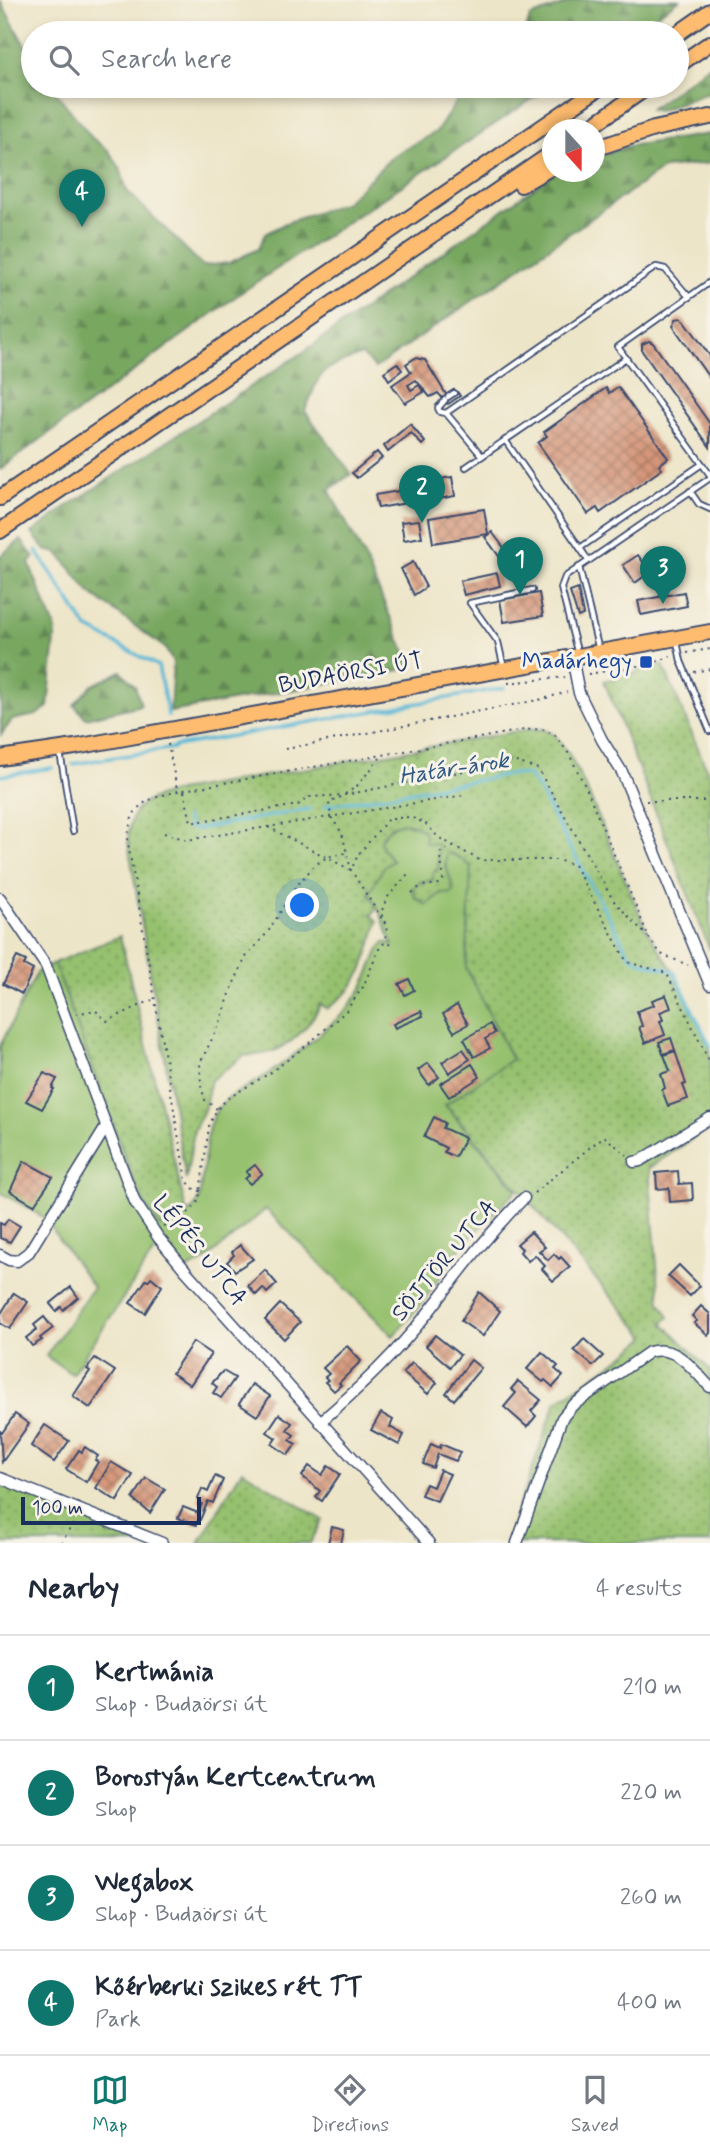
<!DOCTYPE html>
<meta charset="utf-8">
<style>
body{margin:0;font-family:Mynerve,sans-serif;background:#f6f6f7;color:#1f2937}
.compass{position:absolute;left:542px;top:119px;width:63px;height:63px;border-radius:50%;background:#fff;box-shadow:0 4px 10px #0003;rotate:159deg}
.scale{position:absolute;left:21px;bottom:18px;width:180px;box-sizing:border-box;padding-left:7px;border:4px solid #1b2f5e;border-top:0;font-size:19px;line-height:24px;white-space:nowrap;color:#1b2f5e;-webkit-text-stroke:5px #f7f3e8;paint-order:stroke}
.you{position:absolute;left:303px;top:906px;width:24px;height:24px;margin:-18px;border:5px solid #fff;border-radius:50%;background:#1a73e8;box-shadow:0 0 0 10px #1a73e833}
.badge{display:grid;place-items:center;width:46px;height:46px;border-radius:50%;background:#0f766e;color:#fff;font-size:23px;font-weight:700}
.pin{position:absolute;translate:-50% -58px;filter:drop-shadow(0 2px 4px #0008)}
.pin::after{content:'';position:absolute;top:37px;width:24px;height:21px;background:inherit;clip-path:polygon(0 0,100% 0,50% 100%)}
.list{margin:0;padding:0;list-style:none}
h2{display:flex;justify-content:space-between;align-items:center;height:91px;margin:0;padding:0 28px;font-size:30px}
h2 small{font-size:23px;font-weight:400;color:#747a83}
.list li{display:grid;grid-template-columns:46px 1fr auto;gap:21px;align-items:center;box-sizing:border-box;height:105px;padding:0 28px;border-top:2px solid #e0e1e3}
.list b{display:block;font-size:26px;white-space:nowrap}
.list p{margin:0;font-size:23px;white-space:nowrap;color:#747a83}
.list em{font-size:23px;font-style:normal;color:#747a83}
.icon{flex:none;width:38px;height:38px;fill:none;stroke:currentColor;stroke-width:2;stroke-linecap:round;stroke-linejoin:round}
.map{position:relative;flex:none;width:710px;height:1543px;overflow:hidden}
.search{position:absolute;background:#fff;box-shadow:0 4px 10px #0003;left:21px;right:21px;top:21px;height:77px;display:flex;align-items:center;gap:18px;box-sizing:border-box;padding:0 24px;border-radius:38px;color:#747a83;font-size:26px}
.sheet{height:511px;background:#fff}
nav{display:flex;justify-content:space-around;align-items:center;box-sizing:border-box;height:98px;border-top:2px solid #e0e1e3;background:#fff;font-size:19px;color:#747a83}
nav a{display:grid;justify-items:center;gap:4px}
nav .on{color:#0f766e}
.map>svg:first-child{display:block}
.grass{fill:url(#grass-dots);stroke:#587866;stroke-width:2}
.forest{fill:url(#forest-firs);stroke:#4a6b60;stroke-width:2}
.garden{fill:#96c16e;stroke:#587866;stroke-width:2}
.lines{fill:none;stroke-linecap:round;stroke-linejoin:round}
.stream{stroke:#59b8d7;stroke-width:3.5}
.building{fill:url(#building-cross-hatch)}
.lane-casing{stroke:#3a4a6e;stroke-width:8}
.street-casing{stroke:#3a4a6e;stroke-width:13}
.primary-casing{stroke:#3a4a6e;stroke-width:18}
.path{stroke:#3a4a6e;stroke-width:2;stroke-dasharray:2 5;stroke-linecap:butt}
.lane{stroke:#fff;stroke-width:4.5}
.street{stroke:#fff;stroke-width:10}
.primary{stroke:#febc70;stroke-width:14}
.transit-dot{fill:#1a4fb4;stroke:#f7f3e8;stroke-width:2.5}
.labels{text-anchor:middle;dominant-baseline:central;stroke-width:6;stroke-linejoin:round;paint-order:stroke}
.transit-label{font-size:23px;fill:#164399;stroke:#f7f3e8;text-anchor:end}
.street-label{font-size:23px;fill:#1b2f5e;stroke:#f7f3e8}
.water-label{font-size:24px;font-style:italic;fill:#2e5882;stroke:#f7f3e8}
</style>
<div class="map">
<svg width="710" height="1543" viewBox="0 0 710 1543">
<defs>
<pattern id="grass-dots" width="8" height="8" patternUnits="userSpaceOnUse" patternTransform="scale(1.75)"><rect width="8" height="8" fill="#96c16e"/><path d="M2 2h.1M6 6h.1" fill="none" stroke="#7a9d5e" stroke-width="1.8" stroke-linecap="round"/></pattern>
<pattern id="forest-firs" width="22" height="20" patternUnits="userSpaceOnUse" patternTransform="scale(1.75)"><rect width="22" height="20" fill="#78a761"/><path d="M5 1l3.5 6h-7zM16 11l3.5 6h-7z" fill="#628853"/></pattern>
<pattern id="building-cross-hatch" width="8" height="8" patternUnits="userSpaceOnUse" patternTransform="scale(1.75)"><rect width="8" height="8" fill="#d59679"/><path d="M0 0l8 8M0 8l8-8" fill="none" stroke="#ac7b66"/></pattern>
</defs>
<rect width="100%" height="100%" fill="#f7f3e8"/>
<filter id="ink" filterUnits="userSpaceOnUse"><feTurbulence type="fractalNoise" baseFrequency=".0143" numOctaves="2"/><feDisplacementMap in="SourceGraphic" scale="14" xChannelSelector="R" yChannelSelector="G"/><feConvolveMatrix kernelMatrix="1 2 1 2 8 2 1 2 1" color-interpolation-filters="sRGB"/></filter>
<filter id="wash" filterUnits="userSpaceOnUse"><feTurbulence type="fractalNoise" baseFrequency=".00686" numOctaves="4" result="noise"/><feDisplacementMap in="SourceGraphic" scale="28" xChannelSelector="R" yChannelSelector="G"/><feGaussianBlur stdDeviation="1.57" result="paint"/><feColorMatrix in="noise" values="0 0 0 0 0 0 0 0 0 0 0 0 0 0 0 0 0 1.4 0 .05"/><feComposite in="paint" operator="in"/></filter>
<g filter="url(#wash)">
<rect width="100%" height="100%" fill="#ede5c8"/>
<!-- grass -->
<g class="grass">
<path d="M663 665 710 777V950L604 681Z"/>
<path d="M542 729 555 735 569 754 587 790 646 929 674 972 710 1046V1127L649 1168 660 1302 669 1317 663 1323 710 1370V1543H506L556 1402 622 1357 646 1337 445 1104 512 1059 466 968 471 867 460 858 450 853 446 855V866L454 890 449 894 441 893 426 905 415 897 412 889 420 882 430 881 432 872 438 868 439 861 424 842 416 826 404 823 391 826 380 841 383 849 393 861 369 893 378 908 371 915 378 921 363 969 348 992 327 1009 321 1004C305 1034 280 1058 245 1055L211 1080 204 1110 194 1130 186 1180 128 843C129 804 144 800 178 791L524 730Z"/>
<path d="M120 936 187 1214 160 1227 139 1195 54 963Z"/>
<path d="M242 1470 323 1520 310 1543H199Z"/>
<path d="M0 1479 162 1543H0Z"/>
</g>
<!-- forest -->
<g class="forest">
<path d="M0 0 33 60V86H51L92 138 108 150 120 168 127 191 203 266 229 263 258 249 265 234 286 223 346 202 393 156 437 131 458 99 481 86H552L242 292 0 469Z"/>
<path d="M576 0H679L630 33H525L530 17Z"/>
<path d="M710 65V92L658 111 650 109Z"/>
<path d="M710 134V163L664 168 375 368 362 355C318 371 322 368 305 411L351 474 329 490 364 556 412 668 170 712 173 662 165 648 90 593 58 553 45 550 32 533 66 507 302 353 556 172H594L595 158 628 146Z"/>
<path d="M21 540 34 557 29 563 56 630 48 707 36 715 12 720 1 735 0 556Z"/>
<path d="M121 671 135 686 141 705 86 718 74 705 91 686Z"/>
</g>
<!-- garden -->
<path class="garden" d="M404 823 416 826 425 832V842L428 844 434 843 438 845V868L433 873V880L420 882 412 889 415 897 426 905 441 893 449 894 454 890 446 866V855L450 853 460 858 471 867 466 968 512 1059 445 1105 517 1190 461 1247 419 1307 393 1336 266 1209 203 1262 186 1271 164 1244 152 1255 72 1374 46 1356 93 1287 43 1217 0 1192V1046L37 972 54 963 139 1195 160 1227C175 1220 191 1215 199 1200L209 1126 217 1109 228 1098 270 1073 307 1045 345 1012 363 987 379 949 385 942 393 945 378 908 369 893 385 865 393 861 383 849 380 841C386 829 391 826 404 823Z"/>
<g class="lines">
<!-- stream -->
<g class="stream">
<path d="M36 550 87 628 158 666 168 716"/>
<path d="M73 764 173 748 176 746 504 688"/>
<path d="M0 776 52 768"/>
<path d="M325 806 514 774 528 775 536 785 629 954C641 966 660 964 674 972L710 1046"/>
<path d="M186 818 189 828 197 829 310 809"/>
</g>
</g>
<g id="blocks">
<!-- building -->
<g class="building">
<path d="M681 318 685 321 710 356V379L673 326 676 319Z"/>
<path d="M649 341 653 343 710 424V447L642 351V344Z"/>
<path d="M415 358 425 360 449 399 458 393 460 396 448 404 438 393 430 397 416 380 408 385 411 390 419 385 424 392 405 403 392 385 411 372 406 364Z"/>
<path d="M397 363 402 370 389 380 384 372Z"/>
<path d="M618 387 668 458 659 465 662 469 600 513 597 508 588 514 538 443 547 436 544 432 606 388 609 393Z"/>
<path d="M410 424 425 442 422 445 411 433 388 452 384 446Z"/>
<path d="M377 452 382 458 357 478 352 473Z"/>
<path d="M452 477 455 496 433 500 430 481Z"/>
<path d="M405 490 407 503 378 508 375 495Z"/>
<path d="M484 509 488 534 433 543 429 518Z"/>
<path d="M419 520 422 537 404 540 401 522Z"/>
<path d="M492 532 511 557 504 563 485 537Z"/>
<path d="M638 555 650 572 635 583 623 565Z"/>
<path d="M413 562 426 587 414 595 401 569Z"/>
<path d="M497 573 500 586 464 595 460 581Z"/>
<path d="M578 589 583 615 578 617 570 592Z"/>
<path d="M684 592 687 606 641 615 638 601Z"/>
<path d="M539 593 543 616 504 622 500 600Z"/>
<path d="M17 957 26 961 24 965 33 970 22 994 3 984Z"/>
<path d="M409 979 414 990 405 995 399 984Z"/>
<path d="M666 995 671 1008 660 1012 663 1020 660 1021 665 1035 645 1043 639 1027 642 1026 637 1011 654 1005 652 1000Z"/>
<path d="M457 1005 468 1024 454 1032 443 1014Z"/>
<path d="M421 1011 423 1016 395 1028 393 1024Z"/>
<path d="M490 1024 495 1033 485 1039 490 1048 474 1057 464 1039Z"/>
<path d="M671 1038 675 1050 663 1054 659 1042Z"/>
<path d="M463 1049 470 1059 449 1073 442 1062Z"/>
<path d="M675 1051 686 1084 683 1085 688 1099 668 1106 662 1090 665 1088 661 1074 670 1071 664 1055Z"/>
<path d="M428 1063 439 1077 429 1085 418 1070Z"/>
<path d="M472 1064 480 1077 449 1097 440 1084Z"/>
<path d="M44 1073 57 1079 52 1088 54 1089 42 1109 26 1101Z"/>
<path d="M434 1117 445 1123 443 1128 465 1138 455 1157 444 1152 446 1148 424 1137Z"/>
<path d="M24 1161 53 1177 34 1205 10 1191Z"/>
<path d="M255 1165 262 1174 250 1184 245 1179 249 1175 246 1172Z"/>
<path d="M678 1171 679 1184 692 1183 693 1200 670 1202 669 1188 657 1189 656 1173Z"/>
<path d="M8 1219 20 1226 10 1242 0 1238V1223L4 1225Z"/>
<path d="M531 1232 545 1247 539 1251 548 1260 554 1254 559 1259 561 1257 570 1267 553 1281 542 1269 545 1266 535 1255 528 1261 520 1252 522 1249 517 1244Z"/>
<path d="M240 1245 253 1259 235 1271 227 1262 234 1255 232 1252Z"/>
<path d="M679 1265 700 1286 690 1296 668 1276Z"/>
<path d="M265 1270 277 1284 267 1293 263 1288 256 1295 248 1286Z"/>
<path d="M151 1277 162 1286 145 1313 130 1303 146 1280 148 1281Z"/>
<path d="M71 1287 78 1297 63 1310 61 1307 56 1311 50 1304Z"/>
<path d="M479 1292 500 1311 483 1336 461 1321Z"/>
<path d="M14 1293 28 1302 10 1329 0 1323V1315Z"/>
<path d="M280 1304 300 1322 284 1339 265 1320Z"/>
<path d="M701 1306 710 1314V1333L708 1335 694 1323 697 1321 692 1316Z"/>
<path d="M44 1317 53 1328 40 1338 42 1340 32 1346 26 1338 37 1329 34 1325Z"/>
<path d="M435 1335 460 1355 450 1367 426 1346Z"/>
<path d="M584 1339 603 1356 593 1366 574 1350Z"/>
<path d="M193 1342 211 1354 190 1385 172 1373Z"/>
<path d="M347 1346 361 1361 339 1383 341 1385 334 1391 325 1382 328 1380 325 1377 329 1374 323 1368Z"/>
<path d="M542 1352 558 1366 555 1369 563 1376 553 1387 545 1380 543 1382 527 1369Z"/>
<path d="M95 1358 115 1371 90 1408 73 1396 90 1371 87 1369Z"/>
<path d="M471 1360 481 1368 454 1400 446 1393Z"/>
<path d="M412 1363 437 1383 428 1394 403 1373Z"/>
<path d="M223 1371 235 1378 221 1398 213 1393 217 1387 212 1383Z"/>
<path d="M518 1381 541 1400 531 1411 536 1416 527 1427 504 1407 516 1393 511 1389Z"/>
<path d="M252 1384 270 1396 257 1416 239 1404Z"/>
<path d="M381 1413 393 1420 390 1427 404 1435 399 1445 371 1430Z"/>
<path d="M15 1414 29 1424 2 1462 0 1431 2 1433Z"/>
<path d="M279 1414 292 1423 287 1430 294 1435 290 1440 296 1444 288 1455 272 1444 276 1438 267 1432Z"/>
<path d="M45 1425 69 1441 54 1462 31 1446Z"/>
<path d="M431 1444 440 1448 441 1444 460 1452 456 1461 438 1454 433 1468 423 1464Z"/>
<path d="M85 1447 98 1456 95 1460 98 1462 86 1482 66 1469 79 1450 82 1452Z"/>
<path d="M111 1462 133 1475 117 1501 96 1488Z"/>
<path d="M309 1466 322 1475 328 1466 340 1474 322 1501 316 1497 320 1491 302 1476Z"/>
<path d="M440 1470 450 1474 437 1501 421 1495 426 1484 433 1487Z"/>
<path d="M215 1476 223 1480 213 1503 208 1501 200 1520H198L196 1525 178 1518 183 1507 198 1513 202 1504 198 1499 202 1489 208 1492Z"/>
<path d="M146 1478 165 1489 150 1513 133 1499Z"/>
<path d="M332 1527 344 1530 341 1543H328Z"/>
</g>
</g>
</g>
<g filter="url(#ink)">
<use href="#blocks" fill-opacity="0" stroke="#3a4a6e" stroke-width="2"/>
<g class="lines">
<!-- lane casing -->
<g class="lane-casing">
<g id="lane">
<path d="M710 282 618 347 710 475"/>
<path d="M448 397 454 393"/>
<path d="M445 400 438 408 440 412 446 413"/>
<path d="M505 440 580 548"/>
<path d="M482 456 446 413 656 267 665 269 689 297"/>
<path d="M466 467 626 358"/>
<path d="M690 491 699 504 710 509"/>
<path d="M588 560 580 548 702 464"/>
<path d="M579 567 599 651"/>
<path d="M677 642 681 661 710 731"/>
<path d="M578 655 561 588 565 577 710 478"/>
<path d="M504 668 498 642 470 603 532 590"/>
<path d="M60 752 73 831"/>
</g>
</g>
<!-- street casing -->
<g class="street-casing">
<g id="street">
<path d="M572 657 579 693 602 740 622 772 710 985"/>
<path d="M0 898 46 966 135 1202 158 1237 186 1271 429 1543"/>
<path d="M634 1162 640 1161 710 1118"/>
<path d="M0 1255 9 1260 17 1261 29 1252 106 1127"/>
<path d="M320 1422C359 1389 395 1354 427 1314 459 1273 486 1236 524 1198"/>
<path d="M0 1478 162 1543"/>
<path d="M517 1543 562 1418 572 1406 649 1352C677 1344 692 1369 710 1387"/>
</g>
</g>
<!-- primary casing -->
<g class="primary-casing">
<g id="primary">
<path d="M677 34 710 11"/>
<path d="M677 66 710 43"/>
<path d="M586 130 649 86"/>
<path d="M594 149 654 129 710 117"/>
<path d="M521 185 552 167"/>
<path d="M0 498 602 86"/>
<path d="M0 531 552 153"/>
<path d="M0 758 75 747 710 632"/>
</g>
</g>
<!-- path -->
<g class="path">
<path d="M687 653 710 649"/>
<path d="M694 672 710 669"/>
<path d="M588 674 651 664 671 656"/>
<path d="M508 683 565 677"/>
<path d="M168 744 177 789"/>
<path d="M285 749 543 699 567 692"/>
<path d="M184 791 191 822H195L298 805 310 797 345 795 513 761 538 769 613 900 648 937"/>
<path d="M345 794 356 787 380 758"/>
<path d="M341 797 329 803 331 817 342 833 351 870 387 927 385 941"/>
<path d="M646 801H710"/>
<path d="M268 827 351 870 358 855 388 819 410 817 425 823 438 837 479 860H557L574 865 627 962 663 972 668 976 710 1063"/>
<path d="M164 833 187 840 465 795"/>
<path d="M412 893 421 886 440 884 444 878 440 857 441 851 453 847"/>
<path d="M385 923 381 913 387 898 409 873"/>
<path d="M76 1014 95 1010 107 1021 152 1000"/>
<path d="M217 1109 205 1100 201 1086 200 1063 220 1023 233 985 246 957 268 932 297 885 315 865 327 857 345 853"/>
<path d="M201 1191 195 1190 186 1180 128 843C129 804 144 800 178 791L524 730 542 729 555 735 569 754 587 790 649 938 661 954 688 965"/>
<path d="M534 1193 604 1136 627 1155"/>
<path d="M163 1226C177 1219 192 1214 199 1200L209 1126 217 1109 228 1098 270 1073 307 1045 345 1012 363 987 379 949 385 942 393 946"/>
<path d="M61 1543 76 1520"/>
</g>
<!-- lane -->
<use href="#lane" class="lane"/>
<!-- street -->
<use href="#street" class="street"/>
<!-- primary -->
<use href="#primary" class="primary"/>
</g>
</g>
<!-- markers -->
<rect class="transit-dot" x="639" y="655" width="14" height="14" rx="3.5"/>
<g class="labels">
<!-- transit labels -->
<g class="transit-label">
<text x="632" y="662">Madárhegy</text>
</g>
<!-- street labels -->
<g class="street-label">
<text transform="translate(351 674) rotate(-10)">BUDAÖRSI ÚT</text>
<text transform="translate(199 1251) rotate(51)">LÉPÉS UTCA</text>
<text transform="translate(445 1261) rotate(-50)">SÖJTÖR UTCA</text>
</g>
<!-- water labels -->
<g class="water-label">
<text transform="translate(454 769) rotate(-9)">Határ-árok</text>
</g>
</g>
</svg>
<svg class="compass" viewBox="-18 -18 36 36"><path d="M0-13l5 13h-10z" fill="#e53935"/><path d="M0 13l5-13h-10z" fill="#747a83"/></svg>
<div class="scale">100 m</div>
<div class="you"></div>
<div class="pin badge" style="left:520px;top:595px">1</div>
<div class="pin badge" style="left:422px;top:523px">2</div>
<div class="pin badge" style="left:663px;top:604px">3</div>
<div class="pin badge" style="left:82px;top:227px">4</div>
<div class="search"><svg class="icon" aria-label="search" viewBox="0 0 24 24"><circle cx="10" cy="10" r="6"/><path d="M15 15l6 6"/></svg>Search here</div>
</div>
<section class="sheet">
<h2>Nearby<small>4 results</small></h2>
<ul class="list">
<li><span class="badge">1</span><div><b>Kertmánia</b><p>Shop · Budaörsi út</p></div><em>210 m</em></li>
<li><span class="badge">2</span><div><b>Borostyán Kertcentrum</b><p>Shop</p></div><em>220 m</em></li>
<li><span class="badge">3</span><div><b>Wegabox</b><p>Shop · Budaörsi út</p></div><em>260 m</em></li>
<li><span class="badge">4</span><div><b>Kőérberki szikes rét TT</b><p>Park</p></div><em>400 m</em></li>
</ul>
</section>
<nav>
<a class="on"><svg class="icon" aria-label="map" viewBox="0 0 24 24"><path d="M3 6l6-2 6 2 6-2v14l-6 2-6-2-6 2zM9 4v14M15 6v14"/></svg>Map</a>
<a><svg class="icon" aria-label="directions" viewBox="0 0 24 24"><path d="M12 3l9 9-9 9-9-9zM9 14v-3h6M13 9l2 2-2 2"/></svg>Directions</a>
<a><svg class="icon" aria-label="saved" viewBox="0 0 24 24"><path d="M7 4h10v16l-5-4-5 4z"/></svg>Saved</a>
</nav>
